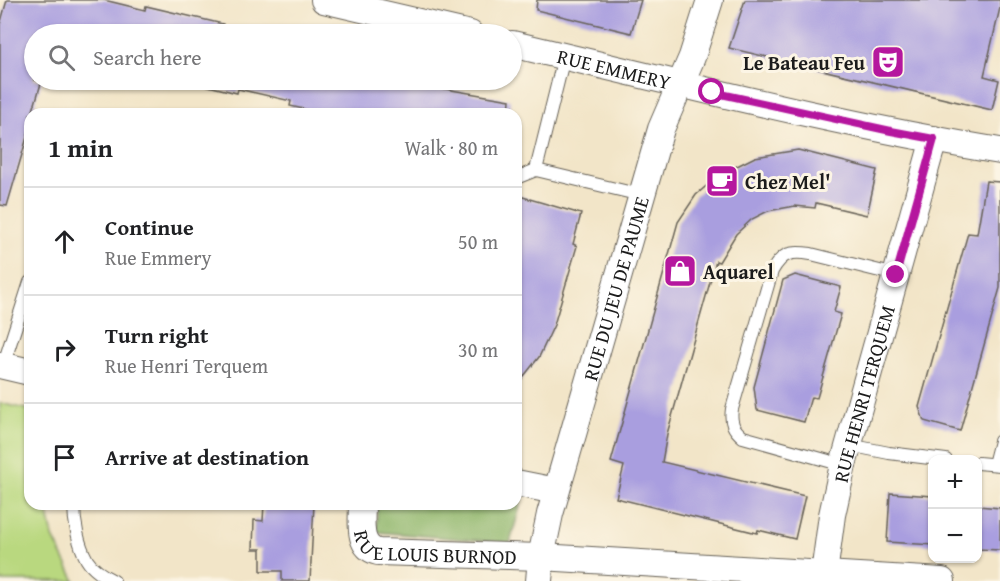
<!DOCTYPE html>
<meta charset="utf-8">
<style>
body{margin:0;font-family:"Gentium Book Plus",serif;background:#f6f6f6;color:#202124}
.controls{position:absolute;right:18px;bottom:18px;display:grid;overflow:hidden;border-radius:12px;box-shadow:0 2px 4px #0004}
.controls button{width:54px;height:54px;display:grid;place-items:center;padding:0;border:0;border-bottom:2px solid #e0e0e0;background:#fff;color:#202124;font:30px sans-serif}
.stop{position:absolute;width:18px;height:18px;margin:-14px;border:4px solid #b5179e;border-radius:50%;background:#fff}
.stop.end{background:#b5179e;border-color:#fff;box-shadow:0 2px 6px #0008}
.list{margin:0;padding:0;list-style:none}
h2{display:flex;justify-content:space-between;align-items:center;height:78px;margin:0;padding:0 24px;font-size:26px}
h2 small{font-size:20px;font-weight:400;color:#757577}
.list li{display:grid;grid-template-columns:39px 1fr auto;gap:18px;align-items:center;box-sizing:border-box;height:108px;padding:0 24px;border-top:2px solid #e0e0e0}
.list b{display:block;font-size:22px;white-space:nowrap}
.list p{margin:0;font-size:20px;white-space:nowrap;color:#757577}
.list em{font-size:20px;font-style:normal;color:#757577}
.icon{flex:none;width:33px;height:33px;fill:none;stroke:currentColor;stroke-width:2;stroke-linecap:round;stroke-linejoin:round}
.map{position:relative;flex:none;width:1000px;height:581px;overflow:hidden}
.search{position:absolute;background:#fff;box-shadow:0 2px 4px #0004;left:24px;top:24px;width:498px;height:66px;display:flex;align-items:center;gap:15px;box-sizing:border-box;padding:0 21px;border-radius:33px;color:#757577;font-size:22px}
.panel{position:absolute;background:#fff;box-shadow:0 2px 4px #0004;left:24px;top:108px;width:498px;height:402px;border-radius:18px}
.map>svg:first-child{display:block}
.green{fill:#b9d87f;stroke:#6a7a4e;stroke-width:1.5}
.forest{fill:#92b86e;stroke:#576a45;stroke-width:1.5}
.building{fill:#a99edf}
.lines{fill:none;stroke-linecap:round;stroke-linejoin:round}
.service-casing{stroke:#676258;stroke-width:14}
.minor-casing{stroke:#676258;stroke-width:28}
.service{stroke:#fff;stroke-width:12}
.minor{stroke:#fff;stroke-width:26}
.route{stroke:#b5179e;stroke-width:8}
.labels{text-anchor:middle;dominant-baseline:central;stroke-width:6;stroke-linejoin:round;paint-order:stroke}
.poi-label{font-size:20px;font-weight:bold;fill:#1c1c1c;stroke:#fcf5e5;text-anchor:start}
.street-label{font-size:20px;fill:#1c1c1c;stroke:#fcf5e5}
</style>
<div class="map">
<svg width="1000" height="581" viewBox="0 0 1000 581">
<rect width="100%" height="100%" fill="#fcf5e5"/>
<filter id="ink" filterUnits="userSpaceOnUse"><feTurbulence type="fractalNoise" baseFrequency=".0167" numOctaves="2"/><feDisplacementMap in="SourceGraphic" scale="12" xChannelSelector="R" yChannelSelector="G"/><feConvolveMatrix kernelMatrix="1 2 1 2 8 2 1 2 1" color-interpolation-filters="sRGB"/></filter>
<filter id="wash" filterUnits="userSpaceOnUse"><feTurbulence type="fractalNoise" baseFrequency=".008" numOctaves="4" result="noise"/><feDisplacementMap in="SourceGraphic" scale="24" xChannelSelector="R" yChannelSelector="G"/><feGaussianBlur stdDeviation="1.35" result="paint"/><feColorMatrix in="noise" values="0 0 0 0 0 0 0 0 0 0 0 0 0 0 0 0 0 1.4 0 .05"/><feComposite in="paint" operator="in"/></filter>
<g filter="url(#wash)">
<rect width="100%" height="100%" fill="#f2e5c8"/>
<!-- green -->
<path class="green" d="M0 403 30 410V504H46L53 537 75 581H0Z"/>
<!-- forest -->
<path class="forest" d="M516 494 523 496 510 543 377 532V504H516Z"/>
<g id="blocks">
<!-- building -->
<g class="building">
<path d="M7 0H104L145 10 146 6 223 24 222 29 246 34H34V80H42L32 114H30V127L7 206 0 205V25Z"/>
<path d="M537 0H641L631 33 536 10Z"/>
<path d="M745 0H1000V8L984 76 999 80 992 110 729 48Z"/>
<path d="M184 80H441L439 88 510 100 509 114H326L290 106 291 101 238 89 237 93Z"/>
<path d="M798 150 877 170 867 215 816 203 815 208 795 206 768 211 752 219 736 234 719 262 716 261 667 434 662 462 805 496 795 539 758 530 757 533 616 498 624 466 611 462 678 222 696 195 719 175 755 157Z"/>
<path d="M986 181 1000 182V288L960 431 924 421 919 407 968 233 977 234Z"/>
<path d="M516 195 581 214 573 244 577 246 554 325 539 357 516 386Z"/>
<path d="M795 275 841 287 834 312 841 314 817 398 811 397 804 422 757 410 754 387 783 280Z"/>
<path d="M890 493 933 496V545L887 542Z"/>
<path d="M264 504H314L310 581H282V571H261V549H253L254 520 263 521Z"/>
<path d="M978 506 1000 508V550L978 549Z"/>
</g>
</g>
</g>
<g filter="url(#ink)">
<use href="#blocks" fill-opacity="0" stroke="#676258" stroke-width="1.5"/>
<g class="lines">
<!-- service casing -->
<g class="service-casing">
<g id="service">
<path d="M564 57 536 170 641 195"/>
<path d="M516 178 536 170"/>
<path d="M3 366 30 282"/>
<path d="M849 445 889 453 946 460"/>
<path d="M978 463 1000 465"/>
<path d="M994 464 1000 441"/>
<path d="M843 465 743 437C733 429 730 422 732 409L772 271C783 252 791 251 811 254L896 275"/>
<path d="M74 504C74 522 78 544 87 560 93 570 104 576 114 581"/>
</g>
</g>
<!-- minor casing -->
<g class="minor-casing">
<g id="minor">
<path d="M324 0 470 34"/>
<path id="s1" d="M512 44C674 82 835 124 1000 151"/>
<path d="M0 365 30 372"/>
<path d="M516 483 556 491"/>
<path id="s2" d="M362 504C362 521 357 547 378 552L541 557 942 581"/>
<path id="s3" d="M539 581 541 557 550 514 661 129 692 57 710 0"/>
<path id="s4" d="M823 581 832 515 843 465 934 139"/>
</g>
</g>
<!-- service -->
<use href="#service" class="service"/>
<!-- minor -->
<use href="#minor" class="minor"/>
</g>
</g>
<g class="lines" filter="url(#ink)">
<!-- route -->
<path class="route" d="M712 92 891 131 934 139 896 275"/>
</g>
<!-- icons -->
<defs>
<g id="theatre-square" transform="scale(1.725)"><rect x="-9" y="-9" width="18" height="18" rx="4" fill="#b5179e" stroke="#fcf5e5"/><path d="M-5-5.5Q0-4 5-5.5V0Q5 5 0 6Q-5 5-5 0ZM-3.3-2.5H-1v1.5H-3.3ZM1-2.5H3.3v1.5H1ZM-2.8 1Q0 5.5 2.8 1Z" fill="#fff"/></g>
<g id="cafe-square" transform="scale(1.725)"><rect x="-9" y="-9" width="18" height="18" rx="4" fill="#b5179e" stroke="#fcf5e5"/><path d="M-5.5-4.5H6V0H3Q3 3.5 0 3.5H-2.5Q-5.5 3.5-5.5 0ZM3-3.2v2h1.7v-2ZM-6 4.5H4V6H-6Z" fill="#fff"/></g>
<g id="shop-square" transform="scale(1.725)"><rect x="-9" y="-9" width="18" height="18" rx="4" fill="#b5179e" stroke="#fcf5e5"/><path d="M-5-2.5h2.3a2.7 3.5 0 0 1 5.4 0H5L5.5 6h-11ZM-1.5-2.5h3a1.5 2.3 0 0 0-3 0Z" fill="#fff"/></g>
</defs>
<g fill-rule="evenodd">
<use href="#theatre-square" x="888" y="62"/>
<use href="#cafe-square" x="722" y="181"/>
<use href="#shop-square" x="680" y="271"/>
</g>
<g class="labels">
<!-- poi labels -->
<g class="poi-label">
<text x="865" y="62" text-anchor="end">Le Bateau Feu</text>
<text x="745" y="181">Chez Mel'</text>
<text x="703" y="271">Aquarel</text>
</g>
<!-- street labels -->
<g class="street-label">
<text stroke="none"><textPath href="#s1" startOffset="105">RUE EMMERY</textPath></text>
<text stroke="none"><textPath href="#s3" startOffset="303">RUE DU JEU DE PAUME</textPath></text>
<text stroke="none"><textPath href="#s4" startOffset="192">RUE HENRI TERQUEM</textPath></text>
<text stroke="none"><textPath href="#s2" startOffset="110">RUE LOUIS BURNOD</textPath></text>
</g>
</g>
</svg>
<div class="controls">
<button>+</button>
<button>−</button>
</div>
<div class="stop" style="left:712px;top:92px"></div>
<div class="stop end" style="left:896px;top:275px"></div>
<div class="search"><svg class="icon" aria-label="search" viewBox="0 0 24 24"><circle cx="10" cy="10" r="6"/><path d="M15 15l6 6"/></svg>Search here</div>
<section class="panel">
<h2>1 min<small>Walk · 80 m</small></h2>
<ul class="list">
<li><svg class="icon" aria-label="ahead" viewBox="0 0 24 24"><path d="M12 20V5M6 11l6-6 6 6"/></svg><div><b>Continue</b><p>Rue Emmery</p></div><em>50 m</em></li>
<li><svg class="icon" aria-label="right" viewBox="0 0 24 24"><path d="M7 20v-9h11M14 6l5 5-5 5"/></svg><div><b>Turn right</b><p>Rue Henri Terquem</p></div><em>30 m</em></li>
<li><svg class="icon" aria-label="arrive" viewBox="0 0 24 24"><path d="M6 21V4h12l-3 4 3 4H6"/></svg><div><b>Arrive at destination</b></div></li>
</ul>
</section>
</div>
